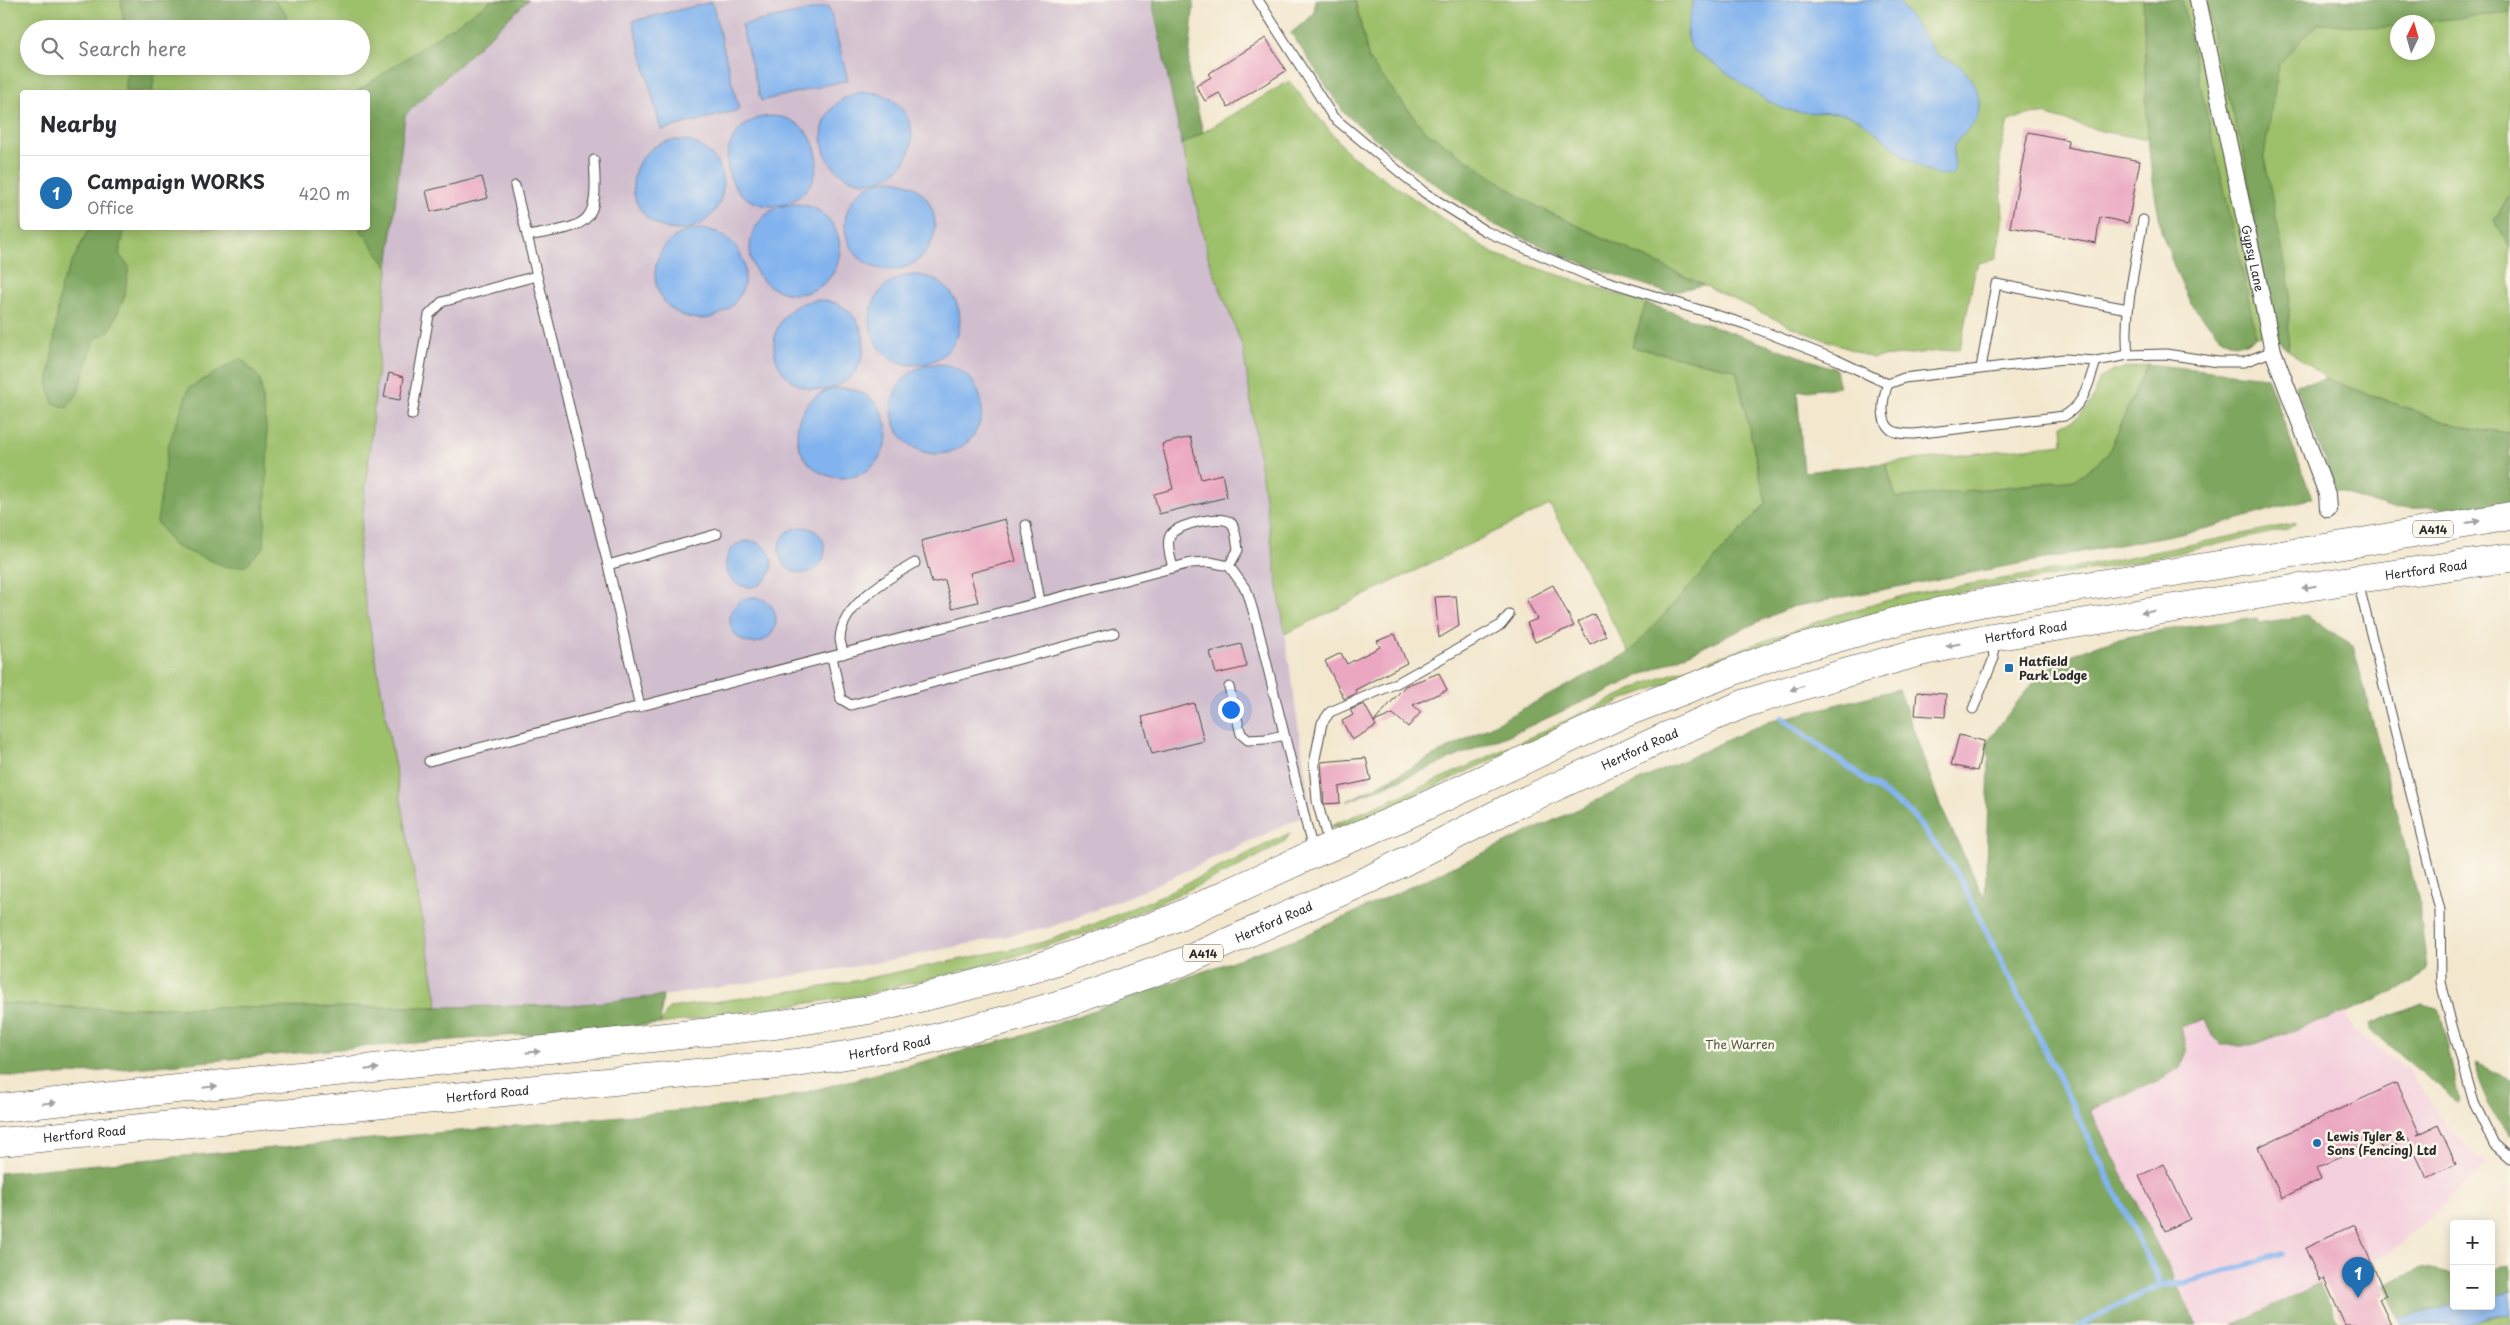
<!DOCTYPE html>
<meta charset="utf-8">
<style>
body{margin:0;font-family:"Playpen Sans",sans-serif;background:#f2f2f3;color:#2b2b33}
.controls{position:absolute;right:15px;bottom:15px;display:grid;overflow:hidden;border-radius:5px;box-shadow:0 2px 12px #0003}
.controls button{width:45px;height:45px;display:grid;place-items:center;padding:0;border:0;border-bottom:1px solid #e1e1e2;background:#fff;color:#2b2b33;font:25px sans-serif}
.compass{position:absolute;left:2390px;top:15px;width:45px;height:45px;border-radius:50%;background:#fff;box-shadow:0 2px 12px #0003;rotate:5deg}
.you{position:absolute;left:1230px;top:709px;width:18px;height:18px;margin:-12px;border:4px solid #fff;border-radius:50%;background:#1a73e8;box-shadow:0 0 0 8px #1a73e833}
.badge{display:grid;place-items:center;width:32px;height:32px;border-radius:50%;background:#1f6fb2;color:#fff;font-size:16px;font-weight:700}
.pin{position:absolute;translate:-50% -41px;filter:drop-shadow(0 1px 2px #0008)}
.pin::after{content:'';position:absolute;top:26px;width:18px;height:15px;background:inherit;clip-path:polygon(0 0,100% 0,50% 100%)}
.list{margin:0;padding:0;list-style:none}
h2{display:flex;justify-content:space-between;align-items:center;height:65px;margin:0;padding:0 20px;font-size:21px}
h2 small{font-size:16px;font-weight:400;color:#7c7c81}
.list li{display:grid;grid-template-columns:32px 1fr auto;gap:15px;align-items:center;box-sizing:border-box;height:75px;padding:0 20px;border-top:1px solid #e1e1e2}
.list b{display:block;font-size:19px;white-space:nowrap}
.list p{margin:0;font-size:16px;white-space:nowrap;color:#7c7c81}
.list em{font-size:16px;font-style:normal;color:#7c7c81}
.icon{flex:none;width:28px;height:28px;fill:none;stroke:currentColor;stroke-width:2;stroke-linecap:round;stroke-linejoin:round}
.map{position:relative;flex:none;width:2510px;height:1325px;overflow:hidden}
.search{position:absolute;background:#fff;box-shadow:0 2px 12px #0003;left:20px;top:20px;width:350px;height:55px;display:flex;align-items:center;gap:12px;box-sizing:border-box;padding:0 18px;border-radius:28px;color:#7c7c81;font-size:19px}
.panel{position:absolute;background:#fff;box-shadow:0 2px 12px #0003;left:20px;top:90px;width:350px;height:140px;border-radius:5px}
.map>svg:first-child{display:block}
.built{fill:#f4cfdd}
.industrial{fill:#d0bdcd}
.green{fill:#9dc06a;stroke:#64764a;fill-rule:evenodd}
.forest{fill:#7ea65e;stroke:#546844}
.water{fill:#82b3ee;stroke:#566f8c}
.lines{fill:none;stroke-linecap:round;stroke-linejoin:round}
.stream{stroke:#82b3ee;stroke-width:6}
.building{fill:#eba7c1}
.service-casing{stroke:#494743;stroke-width:11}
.minor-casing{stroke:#494743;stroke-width:18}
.trunk-casing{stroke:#494743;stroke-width:29}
.service{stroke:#fff;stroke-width:9}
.minor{stroke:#fff;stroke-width:16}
.trunk{stroke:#fff;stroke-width:28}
.oneway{fill:#a0a0a0}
.poi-dot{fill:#1f6fb2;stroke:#fbf7ec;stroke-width:2}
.labels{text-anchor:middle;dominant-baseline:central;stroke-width:5;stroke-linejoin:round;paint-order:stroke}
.shield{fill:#fbf7ec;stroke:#696865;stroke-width:1}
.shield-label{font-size:11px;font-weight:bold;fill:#2b2b2b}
.street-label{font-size:12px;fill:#2b2b2b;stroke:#fbf7ec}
.poi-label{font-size:12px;font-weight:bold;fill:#2b2b2b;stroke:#fbf7ec;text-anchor:start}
.park-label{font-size:12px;fill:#4d583e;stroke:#fbf7ec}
</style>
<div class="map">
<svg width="2510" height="1325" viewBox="0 0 2510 1325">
<rect width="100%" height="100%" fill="#fbf7ec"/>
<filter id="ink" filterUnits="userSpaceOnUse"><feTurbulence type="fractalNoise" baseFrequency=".02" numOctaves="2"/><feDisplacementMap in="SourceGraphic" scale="10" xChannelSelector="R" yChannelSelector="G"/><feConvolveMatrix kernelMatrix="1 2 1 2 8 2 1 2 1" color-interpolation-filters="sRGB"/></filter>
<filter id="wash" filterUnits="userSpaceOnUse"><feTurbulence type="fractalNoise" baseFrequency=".0096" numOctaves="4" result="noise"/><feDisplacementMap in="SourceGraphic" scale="20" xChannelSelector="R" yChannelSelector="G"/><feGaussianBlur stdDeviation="1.12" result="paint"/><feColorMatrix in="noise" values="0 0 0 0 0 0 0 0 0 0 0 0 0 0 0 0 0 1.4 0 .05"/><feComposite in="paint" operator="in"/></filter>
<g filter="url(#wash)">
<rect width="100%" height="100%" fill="#f3e7ce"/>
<!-- built -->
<path class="built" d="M2345 1013 2354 1031 2408 1069 2446 1124 2472 1153 2489 1163 2391 1252 2232 1325H2197L2090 1110 2164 1078 2180 1069 2187 1052 2181 1027 2205 1018 2212 1036 2221 1045H2251Z"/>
<!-- industrial -->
<path class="industrial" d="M528 0H1152L1209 260 1243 348 1311 813 1140 892 1051 927 876 963 663 996 573 1005 438 1007 358 561 404 115Z"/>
<!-- green -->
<g class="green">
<path d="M0 0H528L404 115 358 561 438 1007 83 1008 0 1003ZM29 29H361V66H29ZM22 92H368V228H22Z"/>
<path d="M1355 0H2510V195L2494 220 2510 246V433L2456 426 2327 379 2288 350 2272 334 2256 336 2246 343 2234 344 2222 338 2190 302 2161 232 2149 140 2105 132 2044 114 2025 115 2008 122 1999 157 2003 217 1996 259 1979 263 1975 270 1960 349 1872 358 1792 327 1530 203 1424 130 1369 60ZM2398 22H2428V52H2398Z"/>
<path d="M1289 81 1349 154 1494 254 1646 303 1632 347 1736 370 1766 503 1629 653 1550 505 1285 634 1243 348 1209 260 1182 145Z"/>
<path d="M2147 364 2108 454 2075 480 1896 498 1886 463 2063 444 2062 425C2084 419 2094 400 2099 379L2113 371Z"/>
<path d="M2296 523 2288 529 2130 563 1949 594 1836 623 1624 699 1346 827 1331 826 1464 768 1644 684 1834 616 1909 594 2095 564Z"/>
<path d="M1290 833 1284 843 1230 871 1105 927 994 963 858 996 660 1024 669 1008 829 986 1041 943 1094 924 1154 899Z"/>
<path d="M2501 1315 2510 1316V1325H2467L2477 1320Z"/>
</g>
<!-- forest -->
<g class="forest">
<path d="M121 0H274L287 15 284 29H124Z"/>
<path d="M492 0H528L405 115 388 267 359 228H368V92H356Z"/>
<path d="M1152 0H1194L1188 72 1203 132 1182 145Z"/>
<path d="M1315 0H1355L1369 60 1424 130 1530 203 1703 285 1668 293 1573 260 1493 224 1404 162 1344 113 1291 33 1314 14Z"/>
<path d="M2143 0H2182C2205 113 2234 224 2256 336 2236 350 2227 343 2212 327 2205 319 2195 310 2190 301 2141 211 2147 100 2143 0Z"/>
<path d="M2207 0H2510V12L2424 22H2398L2397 26 2378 28 2318 23 2279 64 2264 156 2290 289 2288 350 2272 334 2244 154 2213 41Z"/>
<path d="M128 66H156L152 92H125Z"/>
<path d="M2510 195V246H2509L2494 220Z"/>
<path d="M89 228H125L119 254 129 267 124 298 110 330 94 340 78 393 67 408 53 403 48 386 61 285Z"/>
<path d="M1646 303 1836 369 1839 387 1797 392 1804 472 1886 463 1896 498 2075 480 2108 454 2147 364 2267 377 2312 498 2208 528 1791 607 1521 730 1346 802 1629 653 1766 503 1736 370 1632 347Z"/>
<path d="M241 358 260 379 268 443 264 547 245 566 227 567 174 546 157 522 168 446 189 388Z"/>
<path d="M2327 379 2456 426 2510 433V503L2488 506 2393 509 2337 491 2295 385Z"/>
<path d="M2306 616 2353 645 2418 897 2427 969 2414 982 2345 1013 2251 1045H2221L2212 1036 2205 1019 2181 1027 2187 1052 2180 1068 2164 1078 2090 1110 2197 1325H0V1173L764 1103 1021 1036 1306 935 1764 723 1899 689 1940 805 1985 900 1989 759 1986 743C2004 721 2021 694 2041 675 2086 632 2196 627 2257 618L2258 623Z"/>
<path d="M663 996 660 1024 361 1047 27 1078 0 1075V1003L83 1008 438 1007 573 1005Z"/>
<path d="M2422 1004 2437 1008 2440 1011 2459 1099 2456 1101 2370 1030V1024Z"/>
<path d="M2476 1063 2510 1080V1136C2492 1113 2480 1092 2476 1063Z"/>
<path d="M2510 1264V1292L2491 1296V1269Z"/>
<path d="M2420 1268 2454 1275V1305L2399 1318 2384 1285Z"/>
<path d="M2320 1284 2340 1325H2232Z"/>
</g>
<!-- water -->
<g class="water">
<path d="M1694 0H1898L1936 54C1943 59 1950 59 1957 64 1973 76 1986 102 1975 121 1970 130 1959 136 1955 144 1950 154 1958 164 1953 174 1925 184 1882 134 1860 120 1838 106 1807 118 1782 108 1749 94 1724 67 1693 50 1681 36 1691 17 1694 0Z"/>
<path d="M712 2 739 110 661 130 633 21Z"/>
<path d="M829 6 848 80 761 101 741 25Z"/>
<circle cx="867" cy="137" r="45"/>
<circle cx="772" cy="161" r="45"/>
<circle cx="678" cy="185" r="45"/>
<circle cx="890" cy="225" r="45"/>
<circle cx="795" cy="249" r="45"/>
<circle cx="700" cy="274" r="45"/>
<circle cx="915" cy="320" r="45"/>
<circle cx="819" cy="345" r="45"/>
<circle cx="937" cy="409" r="45"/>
<circle cx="842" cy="433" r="45"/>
<circle cx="802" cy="550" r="23"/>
<circle cx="749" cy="564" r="23"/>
<circle cx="753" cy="620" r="23"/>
<path d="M2510 1291V1316H2490L2467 1325H2402L2399 1318 2454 1305 2491 1306V1296Z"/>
</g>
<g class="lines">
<!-- stream -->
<g class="stream">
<path d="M1782 718 1912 814 1959 876 2161 1284"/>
<path d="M2080 1325 2161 1284 2185 1283 2282 1254"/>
</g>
</g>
<g id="blocks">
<!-- building -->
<g class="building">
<path d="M1266 38 1286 71 1228 107 1219 93 1205 101 1196 86 1211 77 1208 74Z"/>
<path d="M2028 132 2068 140 2067 147 2140 161 2128 223 2100 217 2096 243 2010 227Z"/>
<path d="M482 177 488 198 431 212 426 191Z"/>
<path d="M389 373 404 377 400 400 384 397Z"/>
<path d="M1190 437 1201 479 1222 474 1227 497 1159 514 1154 494 1173 489 1162 444Z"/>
<path d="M1005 519 1016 561 970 573 978 602 952 608 945 580 932 583 921 541Z"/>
<path d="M1553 585 1574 626 1535 642 1527 623 1537 619 1526 599Z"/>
<path d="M1456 596 1459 626 1439 638 1435 597Z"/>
<path d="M1594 614 1606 636 1590 644 1578 622Z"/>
<path d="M1395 634 1407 663 1355 690 1357 693 1344 699 1325 661 1341 653 1347 664 1380 647 1377 641Z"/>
<path d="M1241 644 1247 667 1216 674 1210 652Z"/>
<path d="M1439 673 1447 690 1413 705 1421 712 1408 727 1393 714 1374 722 1376 726 1352 740 1342 721 1353 715 1350 710 1364 704 1374 722 1405 686Z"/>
<path d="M1917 692 1946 694 1945 717 1915 715Z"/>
<path d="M1194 703 1204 741 1152 754 1142 717Z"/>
<path d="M1959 735 1984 741 1977 771 1951 765Z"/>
<path d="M1366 758 1371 780 1339 787 1340 803 1324 804 1321 762Z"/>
<path d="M2396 1083 2420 1134 2417 1135 2438 1125 2456 1164 2427 1178 2408 1139 2383 1151 2377 1139 2316 1168 2321 1179 2282 1198 2258 1147Z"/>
<path d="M2164 1164 2190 1219 2165 1231 2139 1176Z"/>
<path d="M2355 1225 2386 1296 2379 1299 2391 1325H2345L2324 1279 2320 1281 2305 1248Z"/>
</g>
</g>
</g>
<g filter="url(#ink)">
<use href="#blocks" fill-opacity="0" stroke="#494743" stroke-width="1"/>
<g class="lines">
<!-- service casing -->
<g class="service-casing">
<g id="service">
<path d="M1258 0 1333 117 1425 193 1485 231 1587 275 1745 324 1837 360 1888 384"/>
<path d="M515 186 608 565 640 707"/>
<path d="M527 236C589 225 599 227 594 160"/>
<path d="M2128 355C2123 310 2136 264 2143 220"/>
<path d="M2096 361C2089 382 2085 404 2064 416L1914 434C1906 434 1896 434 1890 429 1879 419 1883 396 1888 384L1904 378 2064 359 2096 361 2128 355 2166 354 2218 362H2244L2273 351"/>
<path d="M1981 368 1996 284 2128 309"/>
<path d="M412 415 429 315 442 302 536 276"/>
<path d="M1026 525 1040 601"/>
<path d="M608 565 717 534"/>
<path d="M1173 568C1171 559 1165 542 1171 534 1179 524 1223 513 1232 524 1236 530 1237 543 1238 550L1229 566"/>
<path d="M2358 582 2440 910 2441 982 2451 1022 2474 1103 2494 1144 2510 1158"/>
<path d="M843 654C843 649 840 643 840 639 841 605 890 577 915 563"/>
<path d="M832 657 841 699 851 705 1114 633"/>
<path d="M1229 687 1241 734 1248 740 1266 739 1284 735"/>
<path d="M1973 709 1994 658 1992 640"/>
<path d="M429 761 1191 563 1210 562 1229 566 1247 591 1257 624 1313 851"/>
<path d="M1329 845 1317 801 1314 764 1322 723 1330 712 1397 683 1501 625 1509 615"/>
</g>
</g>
<!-- minor casing -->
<g class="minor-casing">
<g id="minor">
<path id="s1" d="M2198 0 2273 351 2327 494 2328 509"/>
</g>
</g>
<!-- trunk casing -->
<g class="trunk-casing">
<g id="trunk">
<path d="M0 1108 775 1025 869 1010 949 991 1036 968 1170 920 1313 854 1400 818 1620 715 1773 656 1905 619 1980 603 2356 543 2510 516"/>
<path id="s2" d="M0 1142 797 1063 907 1045 1017 1017 1071 1001 1185 961 1372 878 1509 808 1667 736 1746 703 1845 673 1920 652 1992 637 2357 579 2510 558"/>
</g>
</g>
<!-- service -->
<use href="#service" class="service"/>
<!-- minor -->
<use href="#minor" class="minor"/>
<!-- trunk -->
<use href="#trunk" class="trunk"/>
</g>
<!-- one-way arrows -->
<defs><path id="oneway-solid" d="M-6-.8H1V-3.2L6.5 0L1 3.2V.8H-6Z" transform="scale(1.25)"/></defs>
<g class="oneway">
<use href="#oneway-solid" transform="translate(2473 522) rotate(-8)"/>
<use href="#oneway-solid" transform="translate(2309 587) rotate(171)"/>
<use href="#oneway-solid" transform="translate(2148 612) rotate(171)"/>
<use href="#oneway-solid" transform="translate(1953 645) rotate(169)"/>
<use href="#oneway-solid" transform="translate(1797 688) rotate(163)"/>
<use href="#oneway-solid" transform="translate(533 1052) rotate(-6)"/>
<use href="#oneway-solid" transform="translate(372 1069) rotate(-6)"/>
<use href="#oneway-solid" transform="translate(210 1087) rotate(-6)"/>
<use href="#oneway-solid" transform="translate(49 1103) rotate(-6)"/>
</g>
</g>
<!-- markers -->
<g class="poi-dot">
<rect x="2004" y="663" width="10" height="10" rx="2.5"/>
<circle cx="2317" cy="1143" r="5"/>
</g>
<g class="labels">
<!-- shield labels -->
<g class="shield">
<rect x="2413" y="520.5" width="40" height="17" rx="4"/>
<rect x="1183" y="944.5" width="40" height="17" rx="4"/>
</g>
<g class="shield-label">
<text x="2433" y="529">A414</text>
<text x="1203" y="953">A414</text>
</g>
<!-- street labels -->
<g class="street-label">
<text stroke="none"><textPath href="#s1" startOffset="264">Gypsy Lane</textPath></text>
<text stroke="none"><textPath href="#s2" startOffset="2515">Hertford Road</textPath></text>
<text stroke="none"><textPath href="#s2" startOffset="2110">Hertford Road</textPath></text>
<text stroke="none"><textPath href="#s2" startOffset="1705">Hertford Road</textPath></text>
<text stroke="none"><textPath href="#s2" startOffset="1300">Hertford Road</textPath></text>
<text stroke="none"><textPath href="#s2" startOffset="895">Hertford Road</textPath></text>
<text stroke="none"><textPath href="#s2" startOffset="490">Hertford Road</textPath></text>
<text stroke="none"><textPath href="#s2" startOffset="85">Hertford Road</textPath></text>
</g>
<!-- poi labels -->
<g class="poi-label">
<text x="2019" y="661">Hatfield<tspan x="2019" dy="14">Park Lodge</tspan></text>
<text x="2327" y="1136">Lewis Tyler &amp;<tspan x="2327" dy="14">Sons (Fencing) Ltd</tspan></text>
</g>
<!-- park labels -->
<g class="park-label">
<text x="1740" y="1044">The Warren</text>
</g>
</g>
</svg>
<div class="controls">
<button>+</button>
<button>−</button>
</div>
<svg class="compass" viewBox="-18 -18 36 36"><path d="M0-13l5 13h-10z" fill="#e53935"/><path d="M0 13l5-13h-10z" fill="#7c7c81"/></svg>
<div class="you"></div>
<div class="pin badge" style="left:2358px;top:1298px">1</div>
<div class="search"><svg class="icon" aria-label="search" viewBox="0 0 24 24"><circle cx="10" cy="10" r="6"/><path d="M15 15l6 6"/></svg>Search here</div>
<section class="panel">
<h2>Nearby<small></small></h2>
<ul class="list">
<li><span class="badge">1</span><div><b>Campaign WORKS</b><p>Office</p></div><em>420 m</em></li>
</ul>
</section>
</div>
